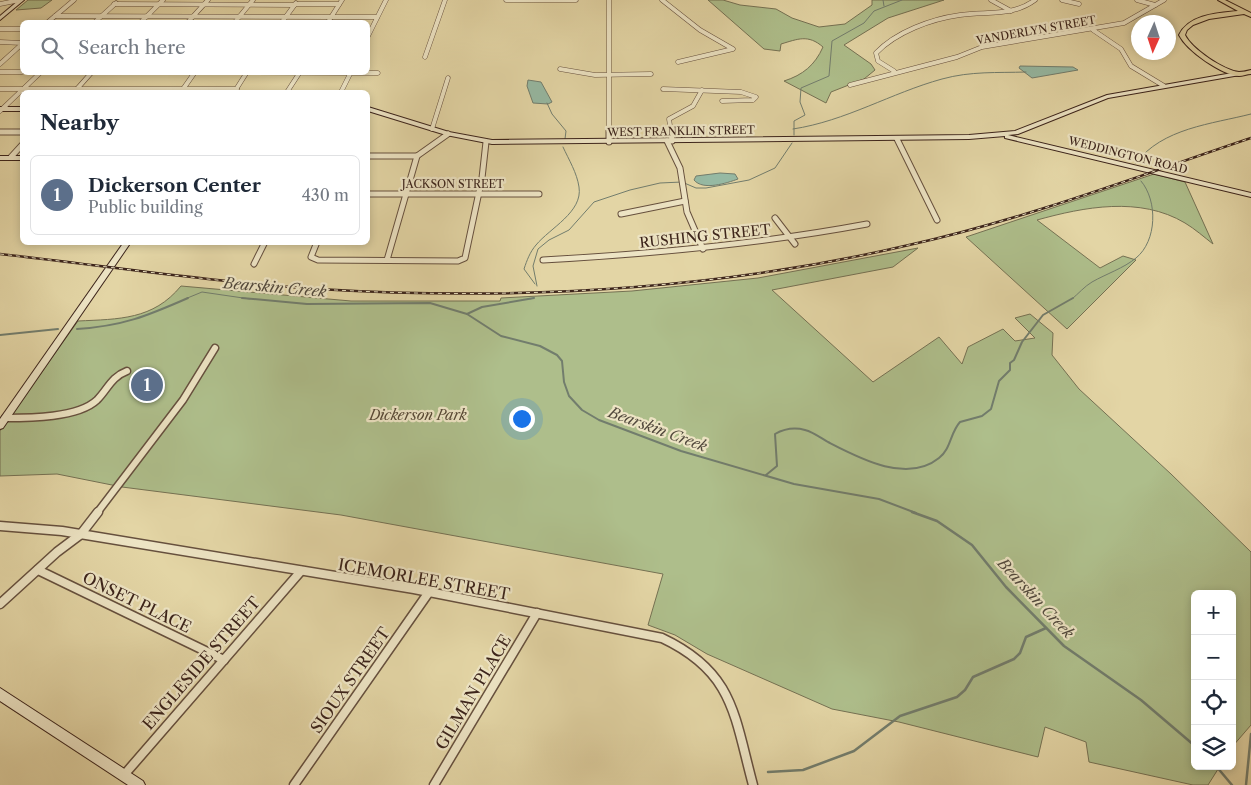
<!DOCTYPE html>
<meta charset="utf-8">
<style>
body{margin:0;font-family:"Libre Caslon Text",serif;background:#f6f6f7;color:#1f2937}
.controls{position:absolute;right:15px;bottom:15px;display:grid;overflow:hidden;border-radius:8px;box-shadow:0 2px 8px #0003}
.controls button{width:45px;height:45px;display:grid;place-items:center;padding:0;border:0;border-bottom:1px solid #e0e1e3;background:#fff;color:#1f2937;font:25px sans-serif}
.compass{position:absolute;left:1131px;top:15px;width:45px;height:45px;border-radius:50%;background:#fff;box-shadow:0 2px 8px #0003;rotate:183deg}
.you{position:absolute;left:521px;top:418px;width:18px;height:18px;margin:-12px;border:4px solid #fff;border-radius:50%;background:#1a73e8;box-shadow:0 0 0 8px #1a73e833}
.badge{display:grid;place-items:center;width:32px;height:32px;border-radius:50%;background:#111827;color:#fff;font-size:16px;font-weight:700}
.pin{position:absolute;translate:-50% -50%;border:2px solid #fff;box-shadow:0 1px 5px #0006}
.list{margin:0;padding:0;list-style:none}
h2{display:flex;justify-content:space-between;align-items:center;height:65px;margin:0;padding:0 20px;font-size:21px}
h2 small{font-size:16px;font-weight:400;color:#747a83}
.list li{display:grid;grid-template-columns:32px 1fr auto;gap:15px;align-items:center;box-sizing:border-box;height:80px;margin:0 10px 10px;padding:0 10px;border:1px solid #e0e1e3;border-radius:8px}
.list b{display:block;font-size:19px;white-space:nowrap}
.list p{margin:0;font-size:16px;white-space:nowrap;color:#747a83}
.list em{font-size:16px;font-style:normal;color:#747a83}
.icon{flex:none;width:28px;height:28px;fill:none;stroke:currentColor;stroke-width:2;stroke-linecap:round;stroke-linejoin:round}
.map{position:relative;flex:none;width:1251px;height:785px;overflow:hidden}
.search{position:absolute;background:#fff;box-shadow:0 2px 8px #0003;left:20px;top:20px;width:350px;height:55px;display:flex;align-items:center;gap:12px;box-sizing:border-box;padding:0 18px;border-radius:8px;color:#747a83;font-size:19px}
.panel{position:absolute;background:#fff;box-shadow:0 2px 8px #0003;left:20px;top:90px;width:350px;height:155px;border-radius:8px}
.map>svg:first-child{display:block}
.green{fill:#aebe8b;stroke:#757153}
.water{fill:#96b9a3;stroke:#727d6d}
.lines{fill:none;stroke-linecap:round;stroke-linejoin:round}
.stream-far2{stroke:#727d6d;stroke-width:1}
.stream-far1{stroke:#727d6d;stroke-width:2}
.stream{stroke:#727d6d;stroke-width:2.5}
.street-far3-casing{stroke:#66503e;stroke-width:5}
.street-far2-casing{stroke:#66503e;stroke-width:7}
.street-far1-casing{stroke:#66503e;stroke-width:9}
.street-casing{stroke:#66503e;stroke-width:11}
.secondary-casing{stroke:#3c241b;stroke-width:2}
.primary-casing{stroke:#3c241b;stroke-width:2}
.street-far3{stroke:#ede4c4;stroke-width:4}
.street-far2{stroke:#ede4c4;stroke-width:5}
.street-far1{stroke:#ede4c4;stroke-width:6}
.street{stroke:#ede4c4;stroke-width:8}
.secondary{fill:#ede4c4;fill-rule:evenodd}
.primary{fill:#e3d5a5;fill-rule:evenodd}
.rail-casing{stroke:#3c241b;stroke-width:2.5}
.rail{stroke:#ede4c4;stroke-width:1;stroke-dasharray:4;stroke-linecap:butt}
.labels{text-anchor:middle;dominant-baseline:central;stroke-width:4.5;stroke-linejoin:round;paint-order:stroke}
.far-street-label{font-size:11px;fill:#3c241b;stroke:#ede4c4}
.street-label{font-size:14px;fill:#3c241b;stroke:#ede4c4}
.park-label{font-size:14px;font-style:italic;fill:#584a37;stroke:#ede4c4}
.water-label{font-size:15px;font-style:italic;fill:#52493d;stroke:#ede4c4}
.near-street-label{font-size:16px;fill:#3c241b;stroke:#ede4c4}
</style>
<div class="map">
<svg width="1251" height="785" viewBox="0 0 1251 785">
<rect width="100%" height="100%" fill="#e3d5a5"/>
<filter id="stains"><feTurbulence type="fractalNoise" baseFrequency=".004" numOctaves="4"/><feColorMatrix values="0 0 0 0 .2 0 0 0 0 .09 0 0 0 0 .02 0 0 0 .5 -.17"/></filter>
<radialGradient id="worn" r=".72"><stop offset=".6" stop-color="#630" stop-opacity="0"/><stop offset="1" stop-color="#630" stop-opacity=".3"/></radialGradient>
<!-- green -->
<g class="green">
<path d="M28 0H52L41 8 16 10Z"/>
<path d="M708 0H723L740 5 776 9 792 18 819 27 845 24 872 5V0H944L888 18 844 45 871 64 875 70 864 79 831 92 826 103 784 81C803 75 815 65 823 47 808 34 798 39 781 44L780 51 764 49Z"/>
<path d="M1154 174 1185 182 1213 244C1204 237 1195 229 1185 223 1140 196 1084 207 1037 220L1100 268 1123 256 1136 260 1067 329 966 237Z"/>
<path d="M918 248 893 267 772 290 873 382 939 337 962 364 968 347 1003 329 1015 341 1035 338 1015 318 1030 314 1053 333 1052 355 1079 389 1171 474 1251 552V725L1232 747V594H1195V766H1220L1208 785H1193L1089 762 1086 742 1045 727 1038 757 899 722 832 709 707 654 675 635 648 625 663 574 341 515 122 487 57 474 0 476V431L78 321C119 319 153 320 181 286L351 301H500L501 298 632 291 758 278Z"/>
</g>
<!-- water -->
<g class="water">
<path d="M1020 66 1073 67 1078 70 1032 78 1019 68Z"/>
<path d="M528 80 541 82 552 102 548 104 533 103 527 86Z"/>
<path d="M720 173 735 174 738 179C727 183 703 191 694 180L696 176Z"/>
</g>
<g class="lines">
<!-- stream-far2 -->
<g class="stream-far2">
<path d="M883 0 884 6"/>
<path d="M547 103 552 114 566 131 565 139"/>
<path d="M793 129C846 121 891 93 942 79 971 71 997 73 1026 72"/>
<path d="M794 135V121L805 115 800 102 801 88 829 76 832 41 864 23 874 11 902 0"/>
<path d="M1136 163C1162 128 1212 124 1251 114"/>
<path d="M535 284 524 269C527 260 530 252 536 245 550 228 583 212 579 187 577 173 569 160 563 147"/>
<path d="M537 286 533 266 538 249 549 240 569 230 594 202 630 190 660 183 682 182 696 188H706L749 180 775 168 792 143"/>
<path d="M185 299 202 292 250 299"/>
<path d="M530 299 534 298"/>
<path d="M1072 299C1078 294 1085 286 1092 282 1106 274 1124 268 1136 258 1157 241 1158 201 1141 181"/>
</g>
<!-- stream-far1 -->
<g class="stream-far1">
<path d="M242 298 307 304 430 303 467 314 501 336 540 346 557 355 562 361 564 382 569 396 582 410 599 420 681 451 794 484 879 499 916 513"/>
<path d="M467 314 482 307 534 298"/>
<path d="M77 329C123 326 147 316 188 298"/>
<path d="M0 335 58 329"/>
<path d="M766 475 777 466 775 434C784 429 794 427 805 430 813 432 821 438 828 442 859 458 907 484 939 458 951 449 950 433 960 422L982 416 991 409 999 381 1010 370V363L1014 360 1022 342 1043 315 1073 298"/>
</g>
<!-- stream -->
<g class="stream">
<path d="M912 512 937 521 972 545 1006 587 1064 646 1141 700 1195 746"/>
<path d="M1216 766 1232 785"/>
<path d="M768 772 803 770 854 751 900 716 957 697 965 690 973 677 1014 659 1020 653 1026 637 1046 628"/>
<path d="M1246 785 1251 734"/>
</g>
<!-- street-far3 casing -->
<g class="street-far3-casing">
<g id="street-far3">
<path d="M506 0H576"/>
<path d="M609 0V132"/>
<path d="M662 0 700 30 733 49 678 62"/>
<path d="M991 0 1011 11"/>
<path d="M1062 0 1079 4"/>
<path d="M1137 0 1155 5"/>
<path d="M0 4 20 0"/>
<path d="M114 4 295 5"/>
<path d="M295 4H339"/>
<path d="M55 16 332 17"/>
<path d="M332 17H377"/>
<path d="M48 22 74 0"/>
<path d="M95 22 116 3"/>
<path d="M141 22 163 0"/>
<path d="M188 22 208 0"/>
<path d="M235 22 253 0"/>
<path d="M282 22 296 3"/>
<path d="M328 22 342 0"/>
<path d="M0 29H22"/>
<path d="M1093 30 1121 49 1131 66 1164 86"/>
<path d="M368 36 386 0"/>
<path d="M0 42 22 43"/>
<path d="M425 57 445 0"/>
<path d="M0 64 22 44"/>
<path d="M560 69 595 75 651 74"/>
<path d="M894 71 878 61 876 53C896 32 931 19 960 15 987 11 1012 17 1035 0"/>
<path d="M0 72H22"/>
<path d="M100 72 378 73"/>
<path d="M850 85 957 57 982 47 1124 23 1164 0"/>
<path d="M0 89H237"/>
<path d="M663 89 741 92 756 97 753 100 722 101"/>
<path d="M76 90 92 72"/>
<path d="M235 91 247 72"/>
<path d="M181 92 195 72"/>
<path d="M287 92 300 72"/>
<path d="M341 92 351 72"/>
<path d="M0 111 41 72"/>
<path d="M432 129 448 78"/>
<path d="M671 132 669 119 693 106 702 90"/>
</g>
</g>
<!-- street-far2 casing -->
<g class="street-far2-casing">
<g id="street-far2">
<path d="M609 131V142"/>
<path d="M671 131 672 141"/>
<path d="M0 132H22"/>
<path d="M897 139 937 220"/>
<path d="M667 141 680 168 687 212 703 249"/>
<path d="M368 156H417"/>
<path d="M11 157 22 145"/>
<path d="M368 194H539"/>
<path d="M621 214 685 201"/>
<path d="M775 218 795 244"/>
<path d="M317 242 311 257 318 260 458 261 465 258 482 178 486 142"/>
<path d="M387 260 417 156 448 134"/>
<path d="M543 260C652 254 760 244 867 224"/>
<path d="M254 264 265 242"/>
</g>
</g>
<!-- street-far1 casing -->
<g class="street-far1-casing">
<g id="street-far1">
<path d="M5 418C29 418 78 418 97 400 108 389 111 377 127 371"/>
<path d="M97 513 183 400 215 348"/>
</g>
</g>
<!-- street casing -->
<g class="street-casing">
<g id="street">
<path d="M0 526 62 531 414 589 662 638C734 672 734 715 753 785"/>
<path d="M38 570 224 660"/>
<path d="M0 604 57 552 81 534 98 512"/>
<path d="M124 775 301 571"/>
<path d="M294 785 429 592"/>
<path d="M434 785 537 613"/>
</g>
</g>
<!-- secondary casing -->
<g class="secondary-casing">
<g id="secondary">
<path d="M19 0H24L0 20V16Z"/>
<path d="M1238 72 1240 73V75L1108 98 1018 134 1008 135 1251 193V197L1005 138V136L969 139 492 144 446 135 368 111V107L449 132 492 140 969 135 1015 131 1107 95Z"/>
<rect x="0" y="107" width="22" height="4"/>
<rect x="0" y="156" width="22" height="4"/>
<path d="M124 242H131L3 428 0 429V419Z"/>
<path d="M0 688 143 781 145 785H128L0 701Z"/>
</g>
</g>
<!-- primary casing -->
<g class="primary-casing">
<path id="primary" d="M1218 0H1225L1251 13V17L1244 14 1209 19 1193 25 1187 30 1185 35C1192 49 1223 70 1239 72 1243 72 1247 71 1251 70V74C1247 74 1243 76 1239 76 1222 75 1187 51 1179 35 1189 14 1218 13 1238 11Z"/>
</g>
<!-- street-far3 -->
<use href="#street-far3" class="street-far3"/>
<!-- street-far2 -->
<use href="#street-far2" class="street-far2"/>
<!-- street-far1 -->
<use href="#street-far1" class="street-far1"/>
<!-- street -->
<use href="#street" class="street"/>
<!-- secondary -->
<use href="#secondary" class="secondary"/>
<!-- primary -->
<use href="#primary" class="primary"/>
<!-- rail casing -->
<g class="rail-casing">
<path id="rail" d="M0 254C106 266 212 282 318 289 515 301 717 290 909 245 1026 219 1138 176 1251 138"/>
</g>
<!-- rail -->
<use href="#rail" class="rail"/>
</g>
<g class="labels">
<!-- far-street labels -->
<g class="far-street-label">
<text transform="translate(1036 30) rotate(-10)">VANDERLYN STREET</text>
<text transform="translate(681 131) rotate(-1)">WEST FRANKLIN STREET</text>
<text transform="translate(1128 155) rotate(14)">WEDDINGTON ROAD</text>
<text x="453" y="184">JACKSON STREET</text>
</g>
<!-- street labels -->
<g class="street-label">
<text transform="translate(705 236) rotate(-6)">RUSHING STREET</text>
</g>
<!-- park labels -->
<g class="park-label">
<text x="418" y="415">Dickerson Park</text>
</g>
<!-- water labels -->
<g class="water-label">
<text transform="translate(275 287) rotate(5)">Bearskin Creek</text>
<text transform="translate(658 429) rotate(20)">Bearskin Creek</text>
<text transform="translate(1036 598) rotate(47)">Bearskin Creek</text>
</g>
<!-- near-street labels -->
<g class="near-street-label">
<text transform="translate(424 579) rotate(10)">ICEMORLEE STREET</text>
<text transform="translate(137 602) rotate(26)">ONSET PLACE</text>
<text transform="translate(201 663) rotate(-49)">ENGLESIDE STREET</text>
<text transform="translate(350 680) rotate(-55)">SIOUX STREET</text>
<text transform="translate(473 692) rotate(-59)">GILMAN PLACE</text>
</g>
</g>
<rect width="100%" height="100%" filter="url(#stains)"/>
<rect width="100%" height="100%" fill="url(#worn)"/>
</svg>
<div class="controls">
<button>+</button>
<button>−</button>
<button><svg class="icon" aria-label="locate" viewBox="0 0 24 24"><circle cx="12" cy="12" r="6"/><path d="M12 2v4M12 18v4M2 12h4M18 12h4"/></svg></button>
<button><svg class="icon" aria-label="layers" viewBox="0 0 24 24"><path d="M12 4l9 5-9 5-9-5zM3 14l9 5 9-5"/></svg></button>
</div>
<svg class="compass" viewBox="-18 -18 36 36"><path d="M0-13l5 13h-10z" fill="#e53935"/><path d="M0 13l5-13h-10z" fill="#747a83"/></svg>
<div class="you"></div>
<div class="pin badge" style="left:147px;top:385px;background:#5c6f8a">1</div>
<div class="search"><svg class="icon" aria-label="search" viewBox="0 0 24 24"><circle cx="10" cy="10" r="6"/><path d="M15 15l6 6"/></svg>Search here</div>
<section class="panel">
<h2>Nearby<small></small></h2>
<ul class="list">
<li><span class="badge" style="background:#5c6f8a">1</span><div><b>Dickerson Center</b><p>Public building</p></div><em>430 m</em></li>
</ul>
</section>
</div>
